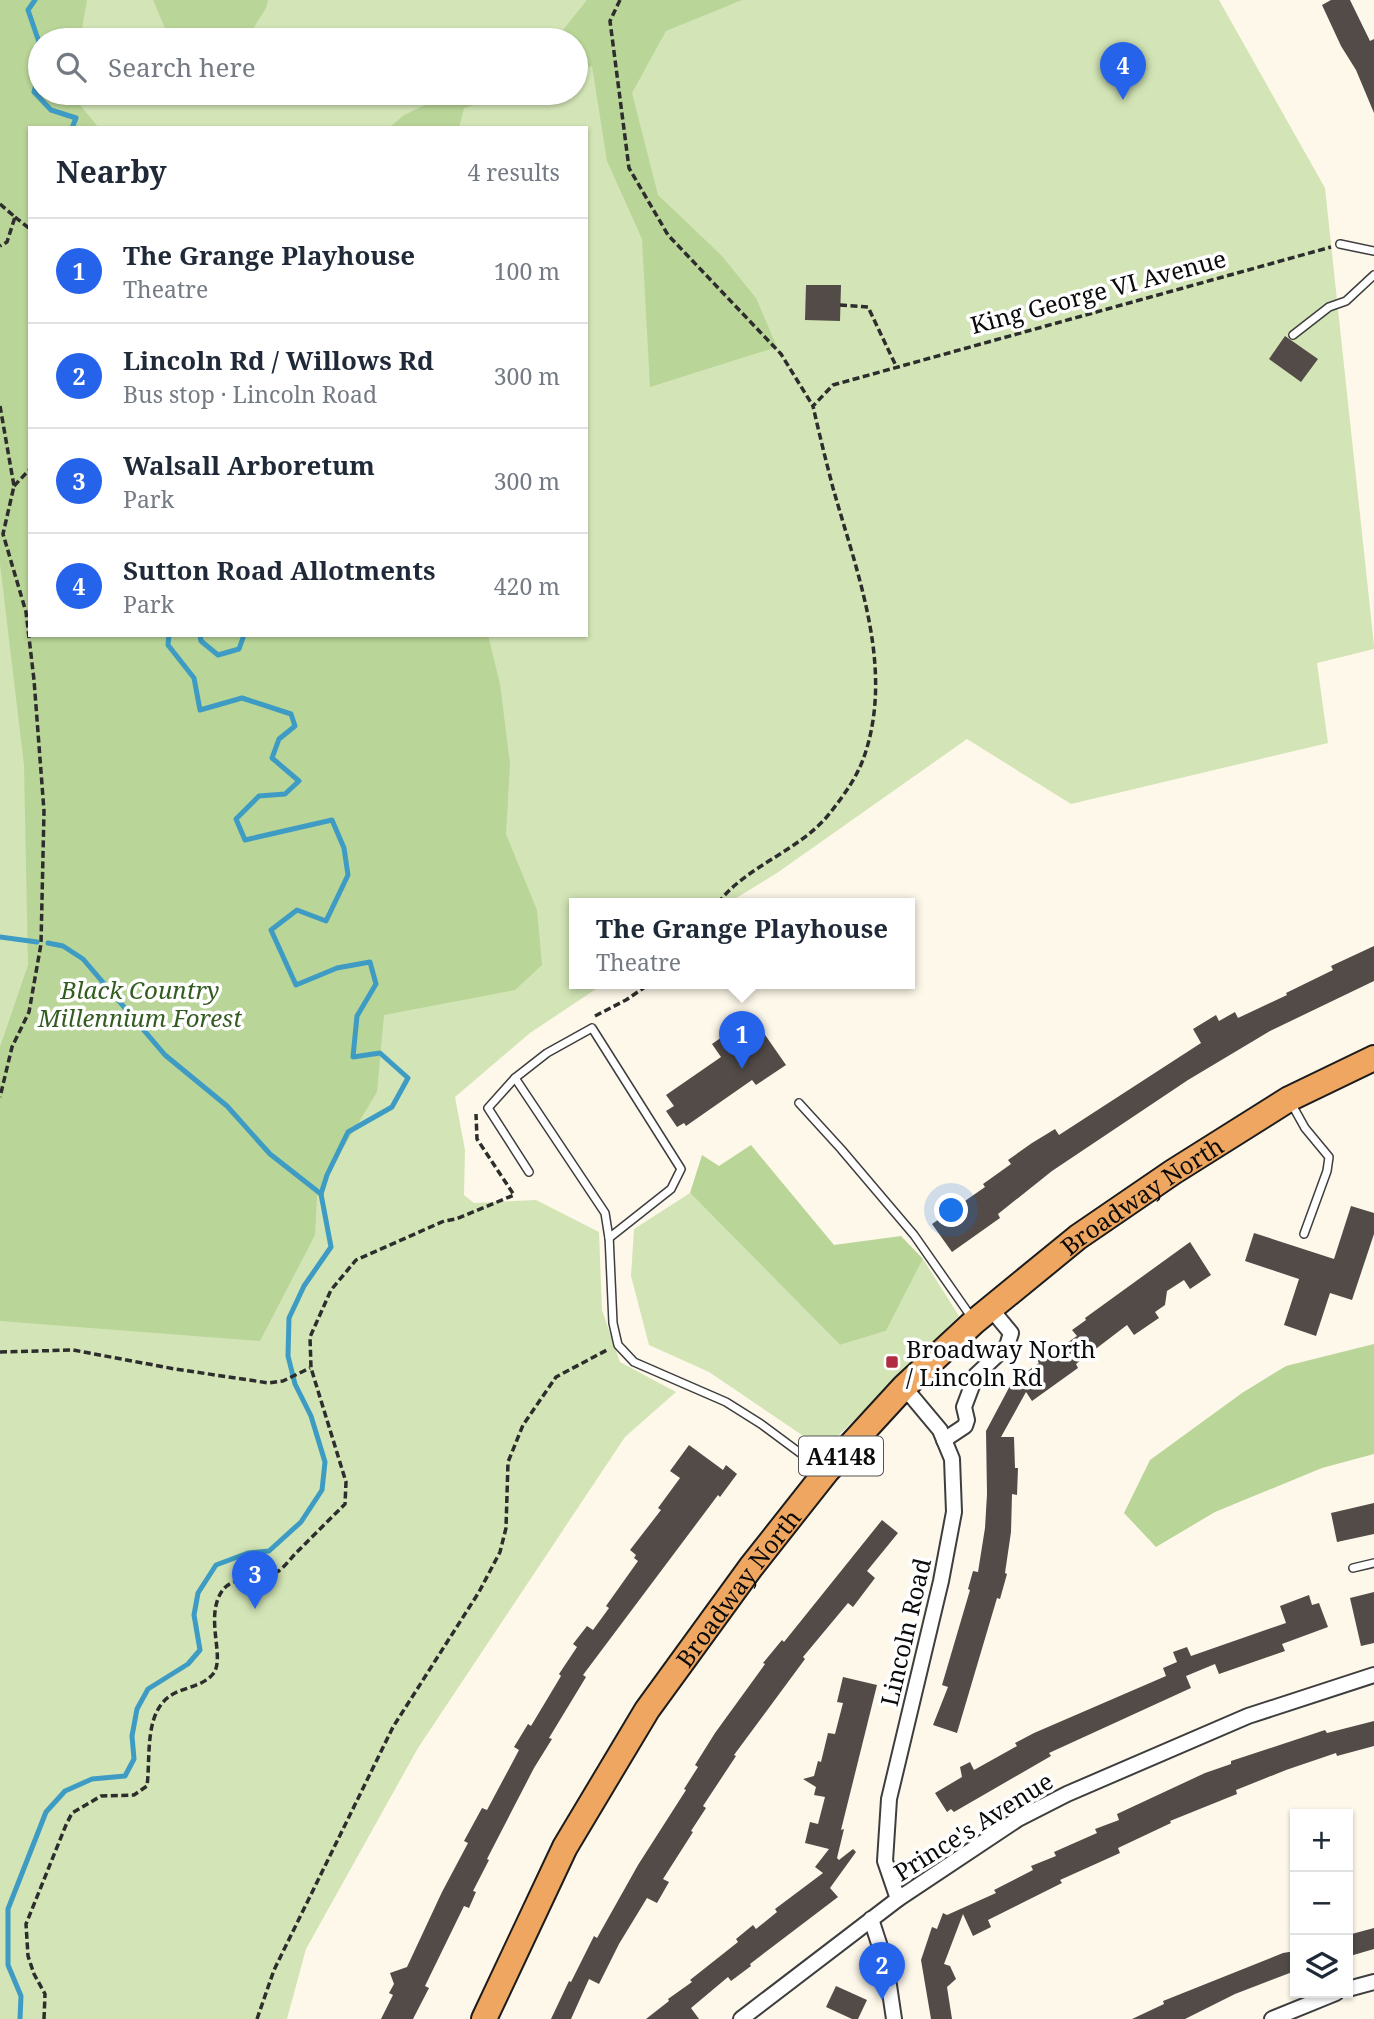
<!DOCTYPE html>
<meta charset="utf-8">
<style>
body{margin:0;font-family:"Noto Serif",serif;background:#f6f6f7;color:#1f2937}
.controls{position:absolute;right:21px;bottom:21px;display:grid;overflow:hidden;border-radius:0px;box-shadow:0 2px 5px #0004}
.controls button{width:63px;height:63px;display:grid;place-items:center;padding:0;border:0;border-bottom:2px solid #e0e1e3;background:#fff;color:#1f2937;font:35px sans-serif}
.you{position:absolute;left:952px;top:1211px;width:24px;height:24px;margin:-18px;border:5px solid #fff;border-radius:50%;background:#1a73e8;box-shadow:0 0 0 10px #1a73e833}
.badge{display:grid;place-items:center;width:46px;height:46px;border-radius:50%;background:#2563eb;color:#fff;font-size:23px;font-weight:700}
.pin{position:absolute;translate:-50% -58px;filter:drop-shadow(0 2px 4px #0008)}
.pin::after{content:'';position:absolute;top:37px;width:24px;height:21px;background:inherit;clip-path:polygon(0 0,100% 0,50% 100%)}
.popup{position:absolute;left:569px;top:898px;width:346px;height:91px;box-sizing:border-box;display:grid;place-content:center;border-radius:0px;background:#fff;filter:drop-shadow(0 2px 5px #0005);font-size:23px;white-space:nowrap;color:#747a83}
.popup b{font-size:26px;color:#1f2937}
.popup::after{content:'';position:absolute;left:50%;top:100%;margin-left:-14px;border:14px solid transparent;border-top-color:#fff}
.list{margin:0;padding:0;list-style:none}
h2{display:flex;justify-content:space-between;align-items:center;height:91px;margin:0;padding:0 28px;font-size:30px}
h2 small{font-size:23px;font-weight:400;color:#747a83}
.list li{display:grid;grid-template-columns:46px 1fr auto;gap:21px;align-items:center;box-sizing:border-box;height:105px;padding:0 28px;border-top:2px solid #e0e1e3}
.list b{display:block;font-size:26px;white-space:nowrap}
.list p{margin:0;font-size:23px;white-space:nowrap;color:#747a83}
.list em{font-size:23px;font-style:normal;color:#747a83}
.icon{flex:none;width:38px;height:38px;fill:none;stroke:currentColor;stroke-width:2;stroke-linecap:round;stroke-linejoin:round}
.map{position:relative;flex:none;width:1374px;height:2019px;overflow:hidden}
.search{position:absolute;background:#fff;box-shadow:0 2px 5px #0004;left:28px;top:28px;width:560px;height:77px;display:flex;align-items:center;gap:18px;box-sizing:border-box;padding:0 24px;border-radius:38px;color:#747a83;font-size:26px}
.panel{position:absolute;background:#fff;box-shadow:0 2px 5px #0004;left:28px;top:126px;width:560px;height:511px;border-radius:0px}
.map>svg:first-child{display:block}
.green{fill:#d3e5b6;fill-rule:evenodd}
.forest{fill:#b9d597}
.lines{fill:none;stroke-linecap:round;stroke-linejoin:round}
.stream{stroke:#3e9cc4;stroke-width:5}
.building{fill:#524b48}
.service-casing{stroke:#3e3e3e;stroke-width:10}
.minor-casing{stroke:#3e3e3e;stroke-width:18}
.trunk-casing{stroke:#1c1c1c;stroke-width:28}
.path{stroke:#2d2d2d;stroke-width:3.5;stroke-dasharray:7 3.5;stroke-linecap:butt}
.service{stroke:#fff;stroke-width:7}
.minor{stroke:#fff;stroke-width:14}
.trunk{stroke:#eea661;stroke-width:24}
.poi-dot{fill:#b12d41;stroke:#fff;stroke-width:2.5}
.labels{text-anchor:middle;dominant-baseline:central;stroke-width:7;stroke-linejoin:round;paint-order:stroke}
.shield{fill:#fff;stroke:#545454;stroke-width:2}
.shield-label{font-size:23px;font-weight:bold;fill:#0b0b0b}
.street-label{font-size:24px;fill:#0b0b0b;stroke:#fff}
.park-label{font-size:24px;font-style:italic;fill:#335d20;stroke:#fff}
.poi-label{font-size:24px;fill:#0b0b0b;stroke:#fff;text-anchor:start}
</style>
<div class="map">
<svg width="1374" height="2019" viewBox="0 0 1374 2019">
<rect width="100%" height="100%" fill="#fef8ea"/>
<!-- green -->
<g class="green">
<path d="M0 0H1219L1325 188 1374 645V649L1317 663 1328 743 1071 804 967 739 777 873 728 903H574V983H605L530 1033 455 1097 465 1150 464 1195 474 1203 536 1200 599 1232 602 1310 620 1362 676 1392 625 1437 418 1748 306 1949 287 2019H0ZM40 40H576V93H40ZM30 128H586V635H30Z"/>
<path d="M690 1193 840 1345 886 1331 923 1259 959 1316 824 1450 709 1372 649 1345 631 1276 634 1229Z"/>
</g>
<!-- forest -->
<g class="forest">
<path d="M0 0H87L80 40H40V93H70L99 128H30V635H488L500 684 510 764 506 834 537 910 542 965 515 990 384 1015 377 1092 327 1175 317 1197 315 1235 260 1341 0 1321V1047L28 965 24 765 0 564Z"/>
<path d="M153 0H268L266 8 246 40H170Z"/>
<path d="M587 0H742L666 31 632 93 658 195 721 255 756 298 777 347 650 387 642 239 607 161 592 66 576 71V40H555Z"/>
<path d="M450 93H510L464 108 459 128H389L404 115Z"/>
<path d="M751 1145 834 1245 901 1236 923 1259 886 1331 840 1345 690 1193 702 1155 719 1166Z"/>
<path d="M1374 1344V1454L1322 1468 1215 1512 1156 1547 1124 1513 1150 1460 1242 1393 1286 1366Z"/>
</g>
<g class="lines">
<!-- stream -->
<g class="stream">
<path d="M35 0 28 10 40 45"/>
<path d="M40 70 34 92 51 110 76 118 72 128"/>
<path d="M200 635 201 641 218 655 239 649 244 635"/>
<path d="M0 937 37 942"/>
<path d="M48 943 63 946 83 959 165 1055 227 1106 270 1154 321 1194"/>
<path d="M20 2019 21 1996 8 1965V1909L46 1812 65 1791 92 1779 125 1776 134 1759 132 1736 137 1709 148 1689 188 1664 200 1650 194 1615 198 1593 216 1565 248 1553 269 1551 301 1522 322 1490 325 1462 311 1416 295 1384 288 1356 289 1318 304 1286 331 1247 321 1194 327 1175 348 1132 392 1107 408 1078 380 1053 353 1057 357 1016 376 984 370 962 337 968 296 985 271 930 297 910 326 921 348 875 344 848 332 820 245 840 236 819 259 796 285 794 299 781 272 758 279 739 295 726 291 714 242 698 200 710 194 678 168 645 169 635"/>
</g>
</g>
<!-- building -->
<g class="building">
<path d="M1331 0H1350L1370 41 1374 39V113L1356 70 1341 46 1322 5Z"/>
<path d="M806 285H841L840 321 805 320Z"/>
<path d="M1285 336 1318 359 1301 382 1269 359Z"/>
<path d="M1374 946V981L1270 1031 1188 1080 1052 1171 998 1214 1000 1218 952 1252 932 1224 985 1187 983 1184 1011 1164 1008 1160 1032 1143 1055 1129 1059 1135 1201 1043 1193 1029 1216 1015 1219 1021 1235 1012 1238 1018 1287 995 1286 993 1333 970 1331 966Z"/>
<path d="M752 1016 786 1065 756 1085 752 1080 686 1126 684 1123 677 1127 666 1111 674 1106 666 1095 721 1057 712 1044Z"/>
<path d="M1351 1206 1374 1213V1234L1352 1300 1330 1293 1316 1336 1284 1325 1299 1279 1245 1261 1254 1233 1334 1259Z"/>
<path d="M1190 1242 1211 1275 1190 1289 1184 1280 1167 1291 1165 1305 1155 1312 1159 1318 1134 1335 1127 1325 1076 1364 1078 1368 1032 1401 1026 1392 1001 1437H1014L1015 1468H1018L1017 1495 1012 1494 1011 1532 1005 1573 1007 1574 1000 1599 997 1598 957 1733 933 1725 948 1687 942 1685 970 1590 968 1589 973 1571 978 1572 985 1528 987 1494 986 1431 1012 1382 1039 1363 1037 1360 1048 1351 1051 1354 1077 1336 1072 1330 1086 1320 1085 1318Z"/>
<path d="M689 1445 723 1470 726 1465 737 1474 720 1497 718 1495 583 1675 586 1677 549 1738 552 1739 534 1768 487 1859 489 1860 473 1891 476 1892 469 1908 464 1906 425 1986 429 1988 413 2019H381L393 1995 389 1993 394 1984 390 1973 407 1967 442 1892 468 1843 464 1841 482 1808 487 1810 519 1750 514 1747 528 1724 531 1726 561 1676 559 1674 577 1647 573 1644 587 1626 593 1630 609 1608 606 1606 638 1561 634 1558 636 1555 630 1550 661 1510 658 1508 680 1478 670 1471Z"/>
<path d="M1374 1503V1534L1337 1542 1331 1513Z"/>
<path d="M882 1520 898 1533 867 1571 875 1578 853 1607 848 1603 803 1657 805 1659 734 1755 736 1756 703 1806 706 1808 691 1831 693 1832 663 1879 669 1882 657 1903 647 1898 619 1944 599 1984 589 1979 571 2019H551L569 1981 571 1982 594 1936 597 1938 638 1865 686 1790 684 1789 698 1767 695 1765 715 1733 765 1664 763 1663 782 1640 784 1642Z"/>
<path d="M1374 1592V1643L1361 1646 1350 1598Z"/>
<path d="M1309 1595 1312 1605 1319 1603 1328 1627 1282 1644 1285 1651 1219 1674 1215 1664 1186 1676 1191 1688 1049 1753 1051 1756 954 1812 951 1809 947 1812 935 1793 962 1777 960 1767 970 1762 974 1770 1017 1746 1015 1743 1034 1733 1166 1676 1163 1668 1177 1662 1173 1652 1187 1647 1191 1656 1286 1623 1280 1606Z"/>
<path d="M843 1677 877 1685 841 1830 844 1829 837 1858 839 1860 853 1849 856 1852 830 1888 838 1897 750 1964 751 1966 731 1981 728 1977 691 2008 699 2019H646L669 2001 668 1999 692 1982 690 1980 738 1942 736 1939 753 1925 756 1929 777 1912 775 1909 823 1873 815 1867 829 1849 805 1843 810 1822 818 1824 825 1797 814 1795 816 1787 803 1779 814 1776 818 1761 821 1762 828 1733 835 1734 843 1703 837 1702Z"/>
<path d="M1374 1721V1746L1337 1756 1336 1753 1286 1770 1236 1790 1237 1794 1170 1821 1171 1823 1118 1848 1120 1853 1060 1880 1062 1883 988 1920 991 1927 973 1936 963 1914 944 1964 950 1966 956 1979 947 1987 952 2019H931L921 1960 932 1927 937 1929 943 1913 947 1915 996 1893 994 1890 1033 1870 1031 1866 1056 1856 1054 1852 1097 1833 1095 1829 1119 1820 1117 1814 1205 1773 1231 1764V1761L1325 1730 1327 1733Z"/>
<path d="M1374 1928V1949L1350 1956 1348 1935Z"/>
<path d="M1295 1951V1971L1235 1994 1185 2019H1132L1164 2004 1163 2001 1283 1953Z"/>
<path d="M836 1986 867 2000 858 2019H852L826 2007Z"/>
</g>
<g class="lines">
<!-- service casing -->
<g class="service-casing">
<g id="service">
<path d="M1340 244 1374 251"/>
<path d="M1293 335 1329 307 1346 301 1374 275"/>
<path d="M592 1028 681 1169 671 1189 609 1238 605 1213 515 1078 547 1053Z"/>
<path d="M515 1078 488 1108 529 1172"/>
<path d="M799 1103 841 1149 914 1235 972 1318"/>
<path d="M1291 1103 1305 1128 1329 1157 1327 1171 1304 1234"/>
<path d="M609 1235 613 1323 618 1345 634 1362 726 1402 761 1424 823 1470"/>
<path d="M1353 1568 1374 1563"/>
</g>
</g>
<!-- minor casing -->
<g class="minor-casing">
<g id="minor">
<path d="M944 1440 965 1426 967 1420 964 1407 976 1375 1007 1346 1011 1333 991 1309"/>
<path d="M898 1899 885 1861 889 1799 941 1581 954 1512 952 1459 940 1430 904 1387"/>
<path d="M871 1919 886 1965 894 2019"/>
<path d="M1348 1989 1374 1982"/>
<path d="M741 2019 898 1899 1018 1819 1067 1794 1248 1716 1374 1675"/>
<path d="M1272 2019 1336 1993"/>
</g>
</g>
<!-- trunk casing -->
<g class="trunk-casing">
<g id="trunk">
<path id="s1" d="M484 2019 565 1847 647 1710 751 1567 826 1472 904 1387 974 1322 1078 1237 1173 1172 1289 1099 1374 1058"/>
</g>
</g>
<!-- path -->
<g class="path">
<path d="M620 0 610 21 629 168 668 235 781 354 813 406"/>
<path d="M0 204 15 217 7 242 0 246"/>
<path d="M15 217 30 229"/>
<path d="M840 305 868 307 896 366"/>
<path d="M0 406 14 486 3 534 26 612 34 680 44 811 41 944 29 1012 12 1047 0 1097"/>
<path d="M14 486 30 469"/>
<path d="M718 903C747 865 800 851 830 813 844 795 858 776 865 754 894 666 857 573 833 488 826 461 819 433 813 406L833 385 1331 247"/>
<path d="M595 1016 626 1000 651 983"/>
<path d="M0 1352 73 1350 175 1369 269 1383 283 1381 310 1368"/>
<path d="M44 2019 45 1994 34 1974 28 1956 26 1924 66 1825 72 1813 101 1796 134 1795 147 1786C151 1755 143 1709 175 1693 188 1687 204 1685 213 1674 226 1658 204 1618 222 1591 232 1575 262 1582 277 1572 284 1568 290 1559 296 1553 312 1537 329 1520 345 1504L346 1482 311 1368 310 1337 331 1290 356 1260 444 1221 456 1219 514 1195 477 1139 476 1114"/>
<path d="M257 2019 274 1970 393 1727 479 1592 500 1552 506 1528 508 1462 523 1425 556 1377 607 1350"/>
</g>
<!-- service -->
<use href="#service" class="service"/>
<!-- minor -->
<use href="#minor" class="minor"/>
<!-- trunk -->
<use href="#trunk" class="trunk"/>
</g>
<!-- markers -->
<rect class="poi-dot" x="885" y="1355" width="14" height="14" rx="3.5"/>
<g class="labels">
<!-- shield labels -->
<rect class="shield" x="799" y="1436.5" width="84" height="39" rx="5"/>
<g class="shield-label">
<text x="841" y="1456">A4148</text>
</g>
<!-- street labels -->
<g class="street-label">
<text transform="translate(1098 291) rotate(-15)">King George VI Avenue</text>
<text stroke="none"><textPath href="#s1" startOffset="1069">Broadway North</textPath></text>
<text stroke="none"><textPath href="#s1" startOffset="502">Broadway North</textPath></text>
<text transform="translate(905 1632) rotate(-77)">Lincoln Road</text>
<text transform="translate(973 1826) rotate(-32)">Prince's Avenue</text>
</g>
<!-- park labels -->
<g class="park-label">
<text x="140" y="989">Black Country<tspan x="140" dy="28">Millennium Forest</tspan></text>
</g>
<!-- poi labels -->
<g class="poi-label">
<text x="906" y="1348">Broadway North<tspan x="906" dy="28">/ Lincoln Rd</tspan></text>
</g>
</g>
</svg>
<div class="controls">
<button>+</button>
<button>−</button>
<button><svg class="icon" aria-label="layers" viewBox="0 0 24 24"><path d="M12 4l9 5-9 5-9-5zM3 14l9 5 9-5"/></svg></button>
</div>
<div class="you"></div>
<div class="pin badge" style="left:742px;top:1069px">1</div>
<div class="popup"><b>The Grange Playhouse</b>Theatre</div>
<div class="pin badge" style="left:882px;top:2000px">2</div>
<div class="pin badge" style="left:255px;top:1609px">3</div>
<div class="pin badge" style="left:1123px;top:100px">4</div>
<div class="search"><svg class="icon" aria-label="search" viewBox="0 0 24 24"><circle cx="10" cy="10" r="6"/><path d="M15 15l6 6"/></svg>Search here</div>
<section class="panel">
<h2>Nearby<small>4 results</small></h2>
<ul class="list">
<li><span class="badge">1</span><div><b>The Grange Playhouse</b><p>Theatre</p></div><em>100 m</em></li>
<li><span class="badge">2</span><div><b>Lincoln Rd / Willows Rd</b><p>Bus stop · Lincoln Road</p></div><em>300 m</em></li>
<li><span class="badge">3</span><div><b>Walsall Arboretum</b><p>Park</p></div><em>300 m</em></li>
<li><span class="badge">4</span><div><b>Sutton Road Allotments</b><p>Park</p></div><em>420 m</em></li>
</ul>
</section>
</div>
